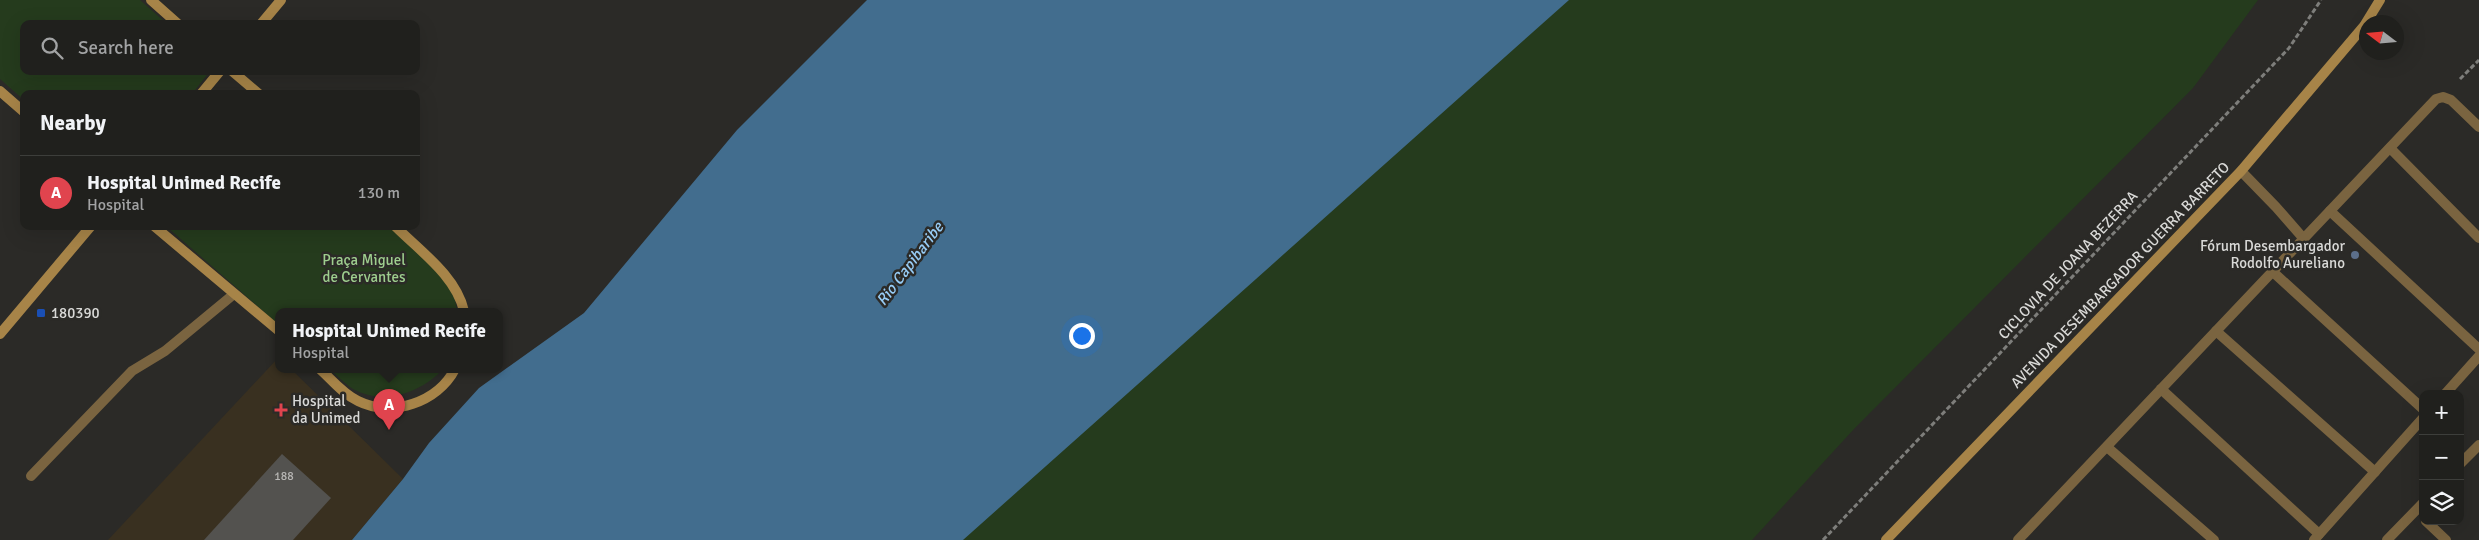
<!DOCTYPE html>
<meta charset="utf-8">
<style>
body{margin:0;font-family:Signika,sans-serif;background:#282826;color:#f1f3f6}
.controls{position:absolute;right:15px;bottom:15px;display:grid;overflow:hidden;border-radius:10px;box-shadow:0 5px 20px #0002}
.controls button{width:45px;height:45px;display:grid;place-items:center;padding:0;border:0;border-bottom:1px solid #3d3e3b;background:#20201d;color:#f1f3f6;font:25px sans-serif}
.compass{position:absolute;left:2359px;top:15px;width:45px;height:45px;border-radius:50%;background:#20201d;box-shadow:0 5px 20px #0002;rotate:286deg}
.you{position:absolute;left:1081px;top:335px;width:18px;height:18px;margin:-12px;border:4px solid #fff;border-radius:50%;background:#1a73e8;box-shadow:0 0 0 8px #1a73e833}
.badge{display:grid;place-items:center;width:32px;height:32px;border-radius:50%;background:#f49e89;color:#fff;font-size:16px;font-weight:700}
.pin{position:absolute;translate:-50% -41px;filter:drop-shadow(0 1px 2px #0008)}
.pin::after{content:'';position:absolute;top:26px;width:18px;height:15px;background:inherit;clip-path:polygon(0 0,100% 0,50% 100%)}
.popup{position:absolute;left:275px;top:308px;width:228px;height:65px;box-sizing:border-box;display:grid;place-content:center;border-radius:10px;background:#20201d;filter:drop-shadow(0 1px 4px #0005);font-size:16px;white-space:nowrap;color:#a2a3a4}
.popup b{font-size:19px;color:#f1f3f6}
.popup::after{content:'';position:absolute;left:50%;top:100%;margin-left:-10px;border:10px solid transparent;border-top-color:#20201d}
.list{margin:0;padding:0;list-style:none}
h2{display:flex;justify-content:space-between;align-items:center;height:65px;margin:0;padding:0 20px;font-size:21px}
h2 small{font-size:16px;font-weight:400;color:#a2a3a4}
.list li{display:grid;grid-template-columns:32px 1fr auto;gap:15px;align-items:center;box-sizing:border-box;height:75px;padding:0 20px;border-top:1px solid #3d3e3b}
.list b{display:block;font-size:19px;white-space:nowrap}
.list p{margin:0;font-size:16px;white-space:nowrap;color:#a2a3a4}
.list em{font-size:16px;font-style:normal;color:#a2a3a4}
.icon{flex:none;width:28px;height:28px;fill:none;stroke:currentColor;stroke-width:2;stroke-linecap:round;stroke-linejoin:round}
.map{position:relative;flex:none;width:2479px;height:540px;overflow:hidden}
.search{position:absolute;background:#20201d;box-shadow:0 5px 20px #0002;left:20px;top:20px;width:400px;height:55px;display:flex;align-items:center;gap:12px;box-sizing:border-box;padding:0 18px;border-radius:10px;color:#a2a3a4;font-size:19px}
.panel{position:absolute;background:#20201d;box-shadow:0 5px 20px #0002;left:20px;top:90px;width:400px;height:140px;border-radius:10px}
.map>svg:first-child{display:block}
.medical{fill:#393020}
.green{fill:#253b1d}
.water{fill:#426d8e}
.building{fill:#53524f}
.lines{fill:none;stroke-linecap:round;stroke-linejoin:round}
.path{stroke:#7e7e7b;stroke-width:3;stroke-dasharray:5 2.5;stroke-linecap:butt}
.lane{stroke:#7a6440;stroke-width:10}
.secondary{stroke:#a78448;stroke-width:10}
.service-dot{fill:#5c6f8a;stroke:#2b2a27;stroke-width:2}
.transit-dot{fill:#1a4fb4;stroke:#2b2a27;stroke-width:2}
.health-dot{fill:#e0444e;stroke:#2b2a27;stroke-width:2}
.labels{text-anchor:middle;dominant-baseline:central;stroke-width:5;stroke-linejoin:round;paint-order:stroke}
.number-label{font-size:12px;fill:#b8b7b5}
.poi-label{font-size:15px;fill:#d9d9d7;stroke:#2b2a27;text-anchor:start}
.park-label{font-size:15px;fill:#9ece8e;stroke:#2b2a27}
.street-label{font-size:15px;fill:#d9d9d7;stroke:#2b2a27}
.water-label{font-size:16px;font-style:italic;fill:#97ccf5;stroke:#2b2a27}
</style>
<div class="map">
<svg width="2479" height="540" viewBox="0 0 2479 540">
<rect width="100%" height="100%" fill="#2b2a27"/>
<!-- medical -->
<path class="medical" d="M279 357V369H291L403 479 352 540H108Z"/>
<!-- green -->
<g class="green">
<path d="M0 0H140L167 24H24V71H210L192 94H24V100L0 79Z"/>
<path d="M1517 0H2258L2193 88 1854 429 1752 540H920Z"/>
<path d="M166 226H388C412 249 454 275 457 311H279V325Z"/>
<path d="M329 369H443C421 393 384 406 353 389 345 384 337 375 329 369Z"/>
</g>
<!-- water -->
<path class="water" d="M867 0H1569L963 540H352L403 479 429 443 479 388 584 313 737 130Z"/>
<!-- building -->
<path class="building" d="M282 454 331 498 293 540H204Z"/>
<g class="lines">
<!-- path -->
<g class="path">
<path d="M2460 79 2479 60"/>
<path d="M1823 540 2289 48 2321 0"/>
</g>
<!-- lane -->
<g class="lane">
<path d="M2390 148 2479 238"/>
<path d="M2241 171 2276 207 2304 239"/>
<path d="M2330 211 2479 349"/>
<path d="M2273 272 2423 409"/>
<path d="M2216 331 2375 472"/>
<path d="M2161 389 2319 534"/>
<path d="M2445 394 2479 356"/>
<path d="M2107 447 2214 540"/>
<path d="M2460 464 2479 445"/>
<path d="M31 476 132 371 165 351 234 294"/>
<path d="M2426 521 2446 540"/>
<path d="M2018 540 2436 99 2443 97 2451 100 2479 127"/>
<path d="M2314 540 2423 418"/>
<path d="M2387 540 2423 503"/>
</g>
<!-- secondary -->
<g class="secondary">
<path d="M151 0 178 24"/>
<path d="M261 24 281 0"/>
<path d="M232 71 259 94"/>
<path d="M0 91 24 112"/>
<path d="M201 94 220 71"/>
<path d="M154 226 279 331"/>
<path d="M395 226C420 251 456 276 464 311"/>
<path d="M0 334 91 226"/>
<path d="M320 369C332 380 343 394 358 401 392 418 438 402 455 369"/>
<path d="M1886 540 2241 171 2364 26 2380 0"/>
</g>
</g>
<!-- markers -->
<circle class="service-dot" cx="2355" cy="255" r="5"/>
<rect class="transit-dot" x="36" y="308" width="10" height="10" rx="2.5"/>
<path class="health-dot" d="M278.5 402.5h5v5h5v5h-5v5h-5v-5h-5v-5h5z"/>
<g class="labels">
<!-- number labels -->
<g class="number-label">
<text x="284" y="476">188</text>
</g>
<!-- poi labels -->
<g class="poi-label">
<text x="2345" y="246" text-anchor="end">Fórum Desembargador<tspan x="2345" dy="17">Rodolfo Aureliano</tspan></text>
<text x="51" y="313">180390</text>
<text x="292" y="401">Hospital<tspan x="292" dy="17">da Unimed</tspan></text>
</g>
<!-- park labels -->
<g class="park-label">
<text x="364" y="260">Praça Miguel<tspan x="364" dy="17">de Cervantes</tspan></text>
</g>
<!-- street labels -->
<g class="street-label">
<text transform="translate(2068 265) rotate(-47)">CICLOVIA DE JOANA BEZERRA</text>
<text transform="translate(2120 275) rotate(-46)">AVENIDA DESEMBARGADOR GUERRA BARRETO</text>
</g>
<!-- water labels -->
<g class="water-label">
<text transform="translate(910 264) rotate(-53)">Rio Capibaribe</text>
</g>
</g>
</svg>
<div class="controls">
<button>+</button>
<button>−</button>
<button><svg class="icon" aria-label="layers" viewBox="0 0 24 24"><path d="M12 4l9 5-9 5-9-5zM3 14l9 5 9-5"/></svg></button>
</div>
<svg class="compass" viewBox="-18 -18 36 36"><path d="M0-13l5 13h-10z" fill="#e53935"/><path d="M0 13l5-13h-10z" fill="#a2a3a4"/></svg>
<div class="you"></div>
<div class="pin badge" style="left:389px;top:430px;background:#e0444e">A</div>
<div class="popup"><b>Hospital Unimed Recife</b>Hospital</div>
<div class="search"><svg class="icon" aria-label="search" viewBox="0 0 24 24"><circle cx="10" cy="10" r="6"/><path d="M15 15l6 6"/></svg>Search here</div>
<section class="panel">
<h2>Nearby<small></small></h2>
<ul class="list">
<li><span class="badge" style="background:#e0444e">A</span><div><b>Hospital Unimed Recife</b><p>Hospital</p></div><em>130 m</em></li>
</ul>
</section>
</div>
